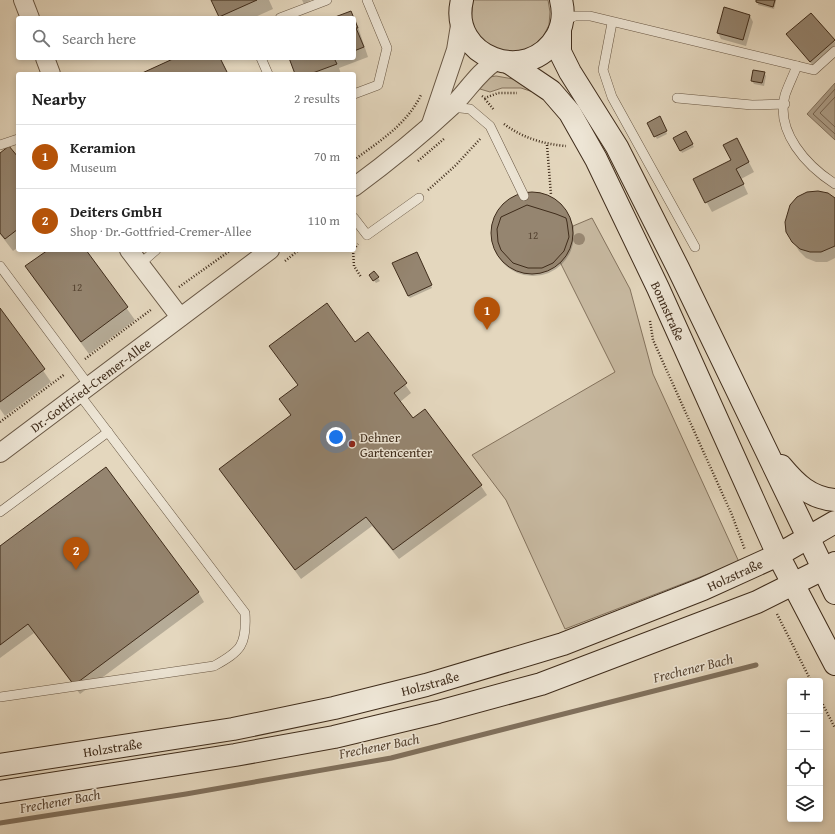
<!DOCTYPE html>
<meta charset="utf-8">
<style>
body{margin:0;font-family:"Gentium Book Plus",serif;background:#f2f2f2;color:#222}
.controls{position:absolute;right:12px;bottom:12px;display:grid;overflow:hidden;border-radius:4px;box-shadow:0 2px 6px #0003}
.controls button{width:36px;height:36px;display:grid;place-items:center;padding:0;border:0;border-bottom:1px solid #e0e0e0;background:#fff;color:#222;font:20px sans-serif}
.you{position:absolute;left:336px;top:437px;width:14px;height:14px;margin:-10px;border:3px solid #fff;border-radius:50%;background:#1a73e8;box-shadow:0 0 0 6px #1a73e833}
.badge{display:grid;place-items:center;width:26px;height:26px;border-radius:50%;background:#b45309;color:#fff;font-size:13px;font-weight:700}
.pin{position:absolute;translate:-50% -33px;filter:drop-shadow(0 1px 2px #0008)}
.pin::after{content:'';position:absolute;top:21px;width:14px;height:12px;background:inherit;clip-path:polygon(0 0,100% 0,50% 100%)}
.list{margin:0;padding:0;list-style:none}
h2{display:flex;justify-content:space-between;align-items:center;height:52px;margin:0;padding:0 16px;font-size:17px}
h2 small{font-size:13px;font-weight:400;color:#767676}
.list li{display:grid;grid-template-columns:26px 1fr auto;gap:12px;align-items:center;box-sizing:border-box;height:64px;padding:0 16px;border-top:1px solid #e0e0e0}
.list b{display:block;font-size:15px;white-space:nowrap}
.list p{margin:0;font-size:13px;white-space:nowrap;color:#767676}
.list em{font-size:13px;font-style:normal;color:#767676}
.icon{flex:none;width:22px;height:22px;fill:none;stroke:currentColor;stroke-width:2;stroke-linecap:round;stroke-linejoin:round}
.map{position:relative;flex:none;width:835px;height:834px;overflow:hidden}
.search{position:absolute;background:#fff;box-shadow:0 2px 6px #0003;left:16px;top:16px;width:340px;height:44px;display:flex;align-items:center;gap:10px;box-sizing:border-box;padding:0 14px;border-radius:4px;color:#767676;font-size:15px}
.panel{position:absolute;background:#fff;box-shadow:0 2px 6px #0003;left:16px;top:72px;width:340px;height:180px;border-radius:4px}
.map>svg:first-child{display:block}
.green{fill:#c8baa2;stroke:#84735e}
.water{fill:#ac9d87;stroke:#80705c}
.shadow{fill:#0003}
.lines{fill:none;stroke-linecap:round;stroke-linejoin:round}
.shore{stroke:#766451;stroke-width:1}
.stream{stroke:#80705c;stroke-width:5}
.building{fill:#958570;stroke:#3f2c1b}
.service-casing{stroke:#685744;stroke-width:10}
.minor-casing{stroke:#685744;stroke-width:20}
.secondary-casing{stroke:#3f2c1b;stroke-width:24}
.path{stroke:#3f2c1b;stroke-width:2.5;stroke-dasharray:1 2;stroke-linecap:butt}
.service{stroke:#ede5d5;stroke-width:9}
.minor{stroke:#ede5d5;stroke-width:18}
.secondary{stroke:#ede5d5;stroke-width:22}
.tree{fill:#988873}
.poi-dot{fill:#8f2418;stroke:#ede5d5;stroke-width:1.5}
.labels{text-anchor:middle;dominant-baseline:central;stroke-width:3;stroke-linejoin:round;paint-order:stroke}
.number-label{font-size:11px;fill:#544230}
.street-label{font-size:13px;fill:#3f2c1b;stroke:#ede5d5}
.poi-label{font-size:13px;fill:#3f2c1b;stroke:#ede5d5;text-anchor:start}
.water-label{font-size:14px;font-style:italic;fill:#5a4836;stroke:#ede5d5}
</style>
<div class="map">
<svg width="835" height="834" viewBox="0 0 835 834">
<rect width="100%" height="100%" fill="#e4d7be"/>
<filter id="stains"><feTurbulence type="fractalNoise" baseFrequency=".005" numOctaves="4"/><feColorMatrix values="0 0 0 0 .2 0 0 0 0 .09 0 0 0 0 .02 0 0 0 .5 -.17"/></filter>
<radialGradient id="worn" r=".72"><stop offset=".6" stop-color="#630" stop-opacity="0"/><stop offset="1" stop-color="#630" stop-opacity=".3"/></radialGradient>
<!-- green -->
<g class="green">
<path d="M473 0H548L550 12 549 25 543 37 533 46 522 52 509 54 484 44 471 23Z"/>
<path d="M496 76 519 80 539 94 521 88H502L490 92 480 89 477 84 483 78Z"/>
<path d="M592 218 630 289 653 374 739 562 565 629 506 500 472 455 615 372 560 262 570 247 573 226Z"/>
</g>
<!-- water -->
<path class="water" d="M835 83V140L807 114Z"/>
<!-- shadow -->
<g class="shadow">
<path d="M212 0H269L273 9 253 18H221Z"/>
<path d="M302 0H311L304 4Z"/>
<path d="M757 0H776V1L774 9 758 5Z"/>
<path d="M351 12 356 21 368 57 339 68 341 74H296L290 58H354V18H337Z"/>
<path d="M811 14 835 42V49L814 67 788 35Z"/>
<path d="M750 16 753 22 746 46 721 39 718 33Z"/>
<path d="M764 73 766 76 764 86 754 84 752 81Z"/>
<path d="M659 118 667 134 657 139 648 123Z"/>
<path d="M685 132 694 147 682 153 674 138Z"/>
<path d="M742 149 754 172 741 179 748 194 712 212 694 179 732 161Z"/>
<path d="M0 154 18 159V247L13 251 0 234Z"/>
<circle cx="533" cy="235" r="41"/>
<path d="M835 199V258L827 262H816L806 258 799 251 787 232Z"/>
<path d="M49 250H85L135 320 89 354 34 279 27 267Z"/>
<path d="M418 256 432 288 410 298 408 296Z"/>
<path d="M374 272 380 281 376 283 372 278Z"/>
<path d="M0 309 51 382 5 416 0 409Z"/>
<path d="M368 333 411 393 400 402 412 420 481 486 487 495 399 559 372 526 301 579 220 469 291 416 280 399 299 386 271 346 355 343Z"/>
<path d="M0 547 198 592 204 602 80 694 34 633 0 658Z"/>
</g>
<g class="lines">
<!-- shore -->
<g class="shore">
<path d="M835 89 813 114 835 134"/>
<path d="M835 97 820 113 835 127"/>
</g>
<!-- stream -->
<path class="stream" d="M0 823 186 794 391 758 756 665"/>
</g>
<!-- building -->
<g class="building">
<path d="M211 0H257L219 17Z"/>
<path d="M756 0H775L773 7 756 2Z"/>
<path d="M724 7 750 15 743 40 717 33Z"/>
<path d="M351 11 358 28H356L364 47 354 51V18H336L335 17Z"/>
<path d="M811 13 835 40 810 62 786 34Z"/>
<path d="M175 58H220L228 74H140Z"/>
<path d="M289 58H334L337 64 310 74H295Z"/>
<path d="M753 70 765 72 762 83 751 81Z"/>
<path d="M660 116 667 131 654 137 647 123Z"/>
<path d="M686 131 693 144 680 151 673 138Z"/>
<path d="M737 138 749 162 736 169 744 184 705 203 693 179 731 160 723 145Z"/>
<path d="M9 146 18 157V229L5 239 0 233V153Z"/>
<path d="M818 191 828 193 835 198V246L821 252H810L800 249 792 242 786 232 785 222 790 205 797 197 807 192Z"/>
<circle cx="532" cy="233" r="41"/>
<path d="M527 205 556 214 566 218 567 222 569 237 564 251 553 263 542 268H528L513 263 501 250 498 242 497 229 501 217Z"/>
<path d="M48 250H86L128 307 81 342 25 266Z"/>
<path d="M417 252 432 285 408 296 392 263Z"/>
<path d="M374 271 379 277 373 281 369 275Z"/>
<path d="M327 303 355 342 368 332 407 383 394 393 413 418 425 409 482 485 393 550 366 517 295 570 219 469 291 415 279 399 298 385 269 346Z"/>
<path d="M0 308 45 369 0 402Z"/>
<path d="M106 467 199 592 74 685 28 624 0 645V546Z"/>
</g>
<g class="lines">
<!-- service casing -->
<g class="service-casing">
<g id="service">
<path d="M280 18 327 0"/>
<path d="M563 21 575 16H590L814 70 835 51"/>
<path d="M612 23 603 70 612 97 695 247"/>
<path d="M261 58 268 74"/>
<path d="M797 66C793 76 788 86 785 95 775 132 807 166 835 184"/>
<path d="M354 94 378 85 387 48 367 0"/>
<path d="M677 98 752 105 785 104"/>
<path d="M451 107 470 109 490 126 524 196"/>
<path d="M0 145 18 139"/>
<path d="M354 218 367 235 419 198"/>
<path d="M140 264 156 250"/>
<path d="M0 266 90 387"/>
<path d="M0 512 108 432"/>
<path d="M0 697 214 666C241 651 247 645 245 613L79 394"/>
</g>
</g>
<!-- minor casing -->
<g class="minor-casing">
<g id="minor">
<path d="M23 0 30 18"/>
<path d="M45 58 51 74"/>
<path d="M431 124 456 50 461 19"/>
<path d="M354 187C388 162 420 136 451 107 467 92 477 73 496 61"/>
<path d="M129 250 180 317"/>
<path id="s1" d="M0 453 270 250"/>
</g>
</g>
<!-- secondary casing -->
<g class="secondary-casing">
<g id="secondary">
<path d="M462 0C448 57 528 87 557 36 563 25 564 12 561 0"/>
<path d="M560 30V52L570 72 617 147 678 268 835 593"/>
<path id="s2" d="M508 62 551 91 570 113 596 159 658 288 778 555 835 664"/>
<path d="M781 466C796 484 810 498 835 500"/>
<path id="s3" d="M0 765 233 729 334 708 426 685 563 644 703 589 778 555 835 522"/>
<path d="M0 792 235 755 334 737 438 712 541 684 757 602 835 563"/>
</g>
</g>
<!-- path -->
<g class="path">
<path d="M482 96 485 98 498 93H517"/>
<path d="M485 99 494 110"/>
<path d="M504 124C523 138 543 144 566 146"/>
<path d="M547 145 551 195"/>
<path d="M354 160C380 141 407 124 421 95"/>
<path d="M418 161 445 138"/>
<path d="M428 190 456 165 481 138"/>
<path d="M354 249 358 244"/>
<path d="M353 250 354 266 361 277"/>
<path d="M285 261 299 250"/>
<path d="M179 287 231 250"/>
<path d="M650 321 653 340 732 515 745 550"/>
<path d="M85 359 152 309"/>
<path d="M0 422 65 374"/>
<path d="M777 614 811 681"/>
<path d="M820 699 835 728"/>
</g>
<!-- service -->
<use href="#service" class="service"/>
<!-- minor -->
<use href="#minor" class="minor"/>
<!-- secondary -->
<use href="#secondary" class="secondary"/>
</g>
<!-- trees -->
<circle class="tree" cx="579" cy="239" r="6"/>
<!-- markers -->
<circle class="poi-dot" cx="352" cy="444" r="4"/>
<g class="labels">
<!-- number labels -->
<g class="number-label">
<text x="533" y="235">12</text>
<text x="77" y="287">12</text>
</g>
<!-- street labels -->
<g class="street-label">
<text stroke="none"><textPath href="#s2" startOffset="302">Bonnstraße</textPath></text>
<text stroke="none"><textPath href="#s1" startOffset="113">Dr.-Gottfried-Cremer-Allee</textPath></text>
<text stroke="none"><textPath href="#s3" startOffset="762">Holzstraße</textPath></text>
<text stroke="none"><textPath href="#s3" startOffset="438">Holzstraße</textPath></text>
<text stroke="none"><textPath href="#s3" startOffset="114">Holzstraße</textPath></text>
</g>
<!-- poi labels -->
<g class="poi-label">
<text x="360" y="437">Dehner<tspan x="360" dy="15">Gartencenter</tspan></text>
</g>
<!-- water labels -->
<g class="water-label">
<text transform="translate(693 668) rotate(-14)">Frechener Bach</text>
<text transform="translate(379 746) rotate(-11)">Frechener Bach</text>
<text transform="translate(60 801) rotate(-10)">Frechener Bach</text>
</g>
</g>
<rect width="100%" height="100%" filter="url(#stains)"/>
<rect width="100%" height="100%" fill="url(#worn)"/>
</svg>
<div class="controls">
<button>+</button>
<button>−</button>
<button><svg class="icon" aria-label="locate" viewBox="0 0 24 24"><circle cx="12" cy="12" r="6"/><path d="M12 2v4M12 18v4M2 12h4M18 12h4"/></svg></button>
<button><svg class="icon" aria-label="layers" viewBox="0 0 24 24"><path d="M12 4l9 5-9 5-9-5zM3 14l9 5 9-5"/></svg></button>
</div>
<div class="you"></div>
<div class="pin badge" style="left:487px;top:330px">1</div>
<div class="pin badge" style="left:76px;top:570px">2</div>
<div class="search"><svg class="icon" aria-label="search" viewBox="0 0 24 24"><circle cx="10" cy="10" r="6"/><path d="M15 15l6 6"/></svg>Search here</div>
<section class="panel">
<h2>Nearby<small>2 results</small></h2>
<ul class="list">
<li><span class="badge">1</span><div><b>Keramion</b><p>Museum</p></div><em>70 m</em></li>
<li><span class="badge">2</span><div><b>Deiters GmbH</b><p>Shop · Dr.-Gottfried-Cremer-Allee</p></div><em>110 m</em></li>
</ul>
</section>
</div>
